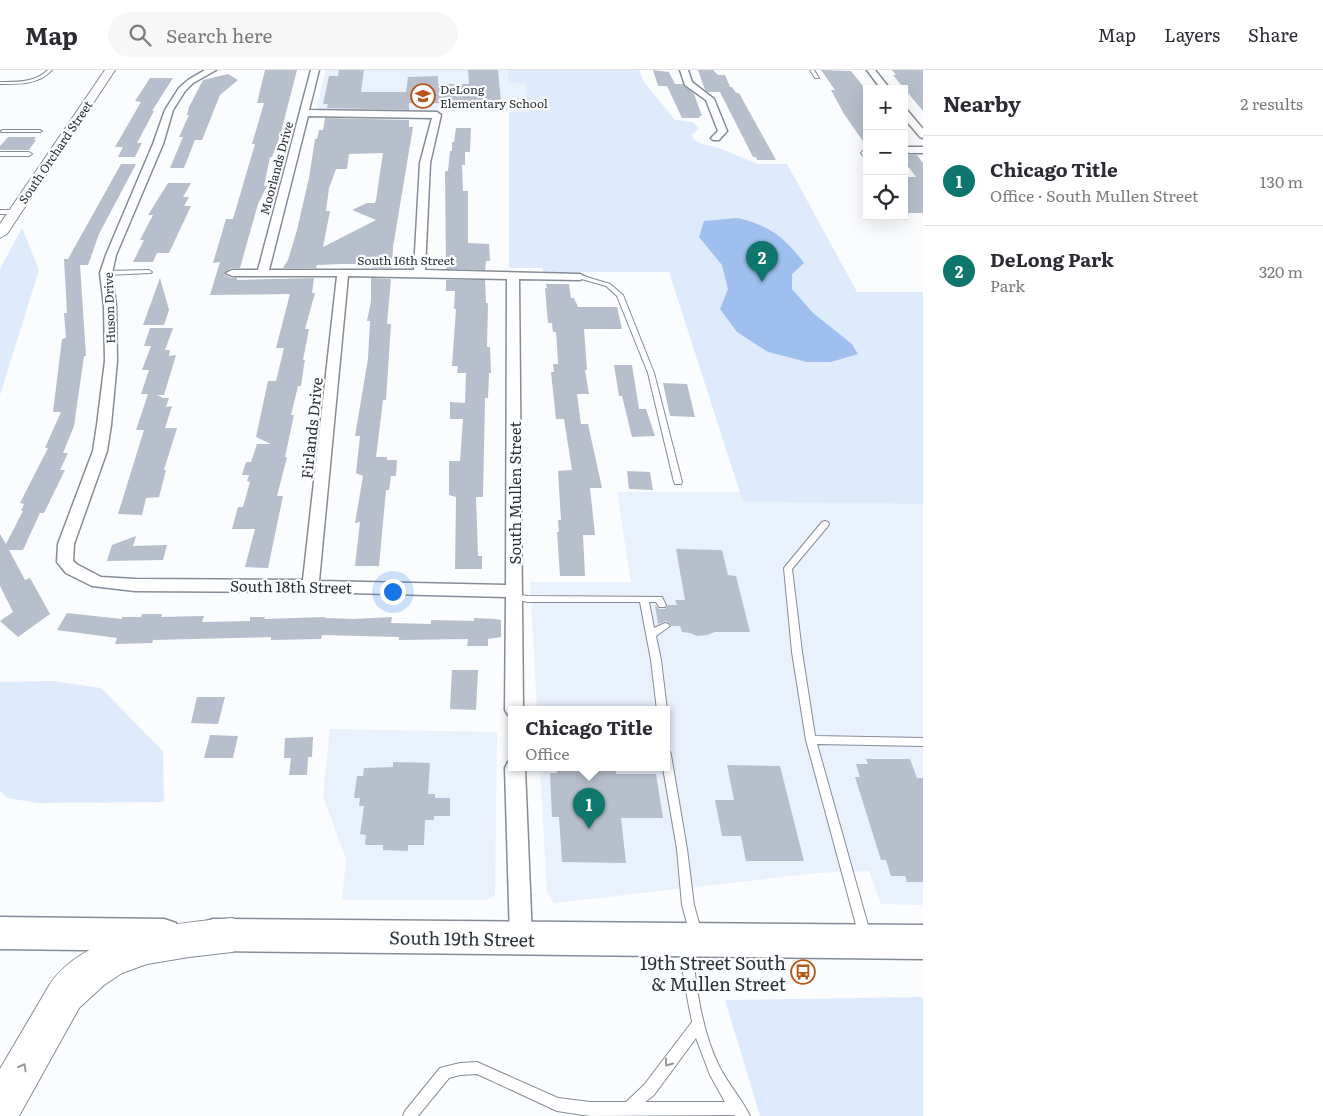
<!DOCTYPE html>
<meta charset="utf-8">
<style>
body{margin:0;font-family:Literata,serif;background:#f7f7f7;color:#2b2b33}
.controls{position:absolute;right:15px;top:15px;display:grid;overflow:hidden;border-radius:0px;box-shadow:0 5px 20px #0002}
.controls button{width:45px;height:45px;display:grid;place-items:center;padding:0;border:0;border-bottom:1px solid #e1e1e2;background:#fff;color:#2b2b33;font:25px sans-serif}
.you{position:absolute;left:392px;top:521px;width:18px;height:18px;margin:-12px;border:4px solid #fff;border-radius:50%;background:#1a73e8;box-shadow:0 0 0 8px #1a73e833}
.badge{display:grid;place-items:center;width:32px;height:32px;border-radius:50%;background:#0f766e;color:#fff;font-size:16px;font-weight:700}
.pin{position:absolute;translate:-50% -41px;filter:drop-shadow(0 1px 2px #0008)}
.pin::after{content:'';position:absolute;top:26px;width:18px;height:15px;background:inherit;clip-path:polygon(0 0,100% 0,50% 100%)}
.popup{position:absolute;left:508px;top:636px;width:162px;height:65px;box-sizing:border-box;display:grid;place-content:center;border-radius:0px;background:#fff;filter:drop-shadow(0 1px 4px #0005);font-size:16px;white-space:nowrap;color:#7c7c81}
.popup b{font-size:19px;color:#2b2b33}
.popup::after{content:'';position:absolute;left:50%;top:100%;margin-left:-10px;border:10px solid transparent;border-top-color:#fff}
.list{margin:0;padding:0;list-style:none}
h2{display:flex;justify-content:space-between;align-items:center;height:65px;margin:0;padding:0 20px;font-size:21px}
h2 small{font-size:16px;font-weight:400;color:#7c7c81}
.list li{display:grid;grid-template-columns:32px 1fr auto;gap:15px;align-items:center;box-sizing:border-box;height:90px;padding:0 20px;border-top:1px solid #e1e1e2}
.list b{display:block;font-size:19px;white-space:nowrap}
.list p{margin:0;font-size:16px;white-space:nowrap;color:#7c7c81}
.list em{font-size:16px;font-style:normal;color:#7c7c81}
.icon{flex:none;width:28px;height:28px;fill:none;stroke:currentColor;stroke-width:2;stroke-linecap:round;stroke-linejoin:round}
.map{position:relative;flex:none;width:923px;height:1046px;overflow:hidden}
header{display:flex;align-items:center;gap:30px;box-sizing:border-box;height:70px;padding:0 25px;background:#fff;border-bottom:1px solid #e1e1e2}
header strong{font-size:24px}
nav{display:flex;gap:28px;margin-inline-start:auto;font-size:18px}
.search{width:350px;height:45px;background:#f7f7f7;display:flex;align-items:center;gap:12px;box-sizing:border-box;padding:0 18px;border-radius:28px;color:#7c7c81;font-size:19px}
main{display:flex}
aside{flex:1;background:#fff}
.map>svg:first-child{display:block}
.built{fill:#e9f1fd}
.green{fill:#deebfd}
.water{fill:#9fbfef}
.building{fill:#b6bfcb;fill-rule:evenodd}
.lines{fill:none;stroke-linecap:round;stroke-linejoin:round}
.service-casing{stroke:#848c97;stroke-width:2}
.minor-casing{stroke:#848c97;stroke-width:3}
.tertiary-casing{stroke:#848c97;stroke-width:2}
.primary-casing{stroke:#848c97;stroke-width:3}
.motorway-casing{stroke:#848c97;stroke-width:2}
.service{fill:#fff;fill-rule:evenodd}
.minor{fill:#fff;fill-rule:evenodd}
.tertiary{fill:#fff;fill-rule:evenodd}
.primary{fill:#fff;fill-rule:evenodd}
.motorway{fill:#fff;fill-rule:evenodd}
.oneway{stroke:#96989a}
.labels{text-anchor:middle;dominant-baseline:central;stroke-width:4.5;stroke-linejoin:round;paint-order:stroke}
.far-poi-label{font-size:12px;fill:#2e3236;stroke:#fafcfe;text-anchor:start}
.far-street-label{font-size:12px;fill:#2e3236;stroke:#fafcfe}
.street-label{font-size:15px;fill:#2e3236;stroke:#fafcfe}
.near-street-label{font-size:18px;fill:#2e3236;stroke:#fafcfe}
.near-poi-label{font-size:18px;fill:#2e3236;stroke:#fafcfe;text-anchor:end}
</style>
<header>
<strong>Map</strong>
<div class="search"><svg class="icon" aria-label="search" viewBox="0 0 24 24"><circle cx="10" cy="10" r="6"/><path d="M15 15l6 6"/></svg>Search here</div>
<nav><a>Map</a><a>Layers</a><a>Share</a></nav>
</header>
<main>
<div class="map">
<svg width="923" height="1046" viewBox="0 0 923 1046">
<rect width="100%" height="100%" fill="#fafcfe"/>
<!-- built -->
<g class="built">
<path d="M326 0H507L509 13H525L528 42 316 39Z"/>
<path d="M617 422H740L744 432 923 434V835L881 834 869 801 818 803 554 833 547 823 540 698H666V640H537L530 512H631Z"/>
<path d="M330 659 497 662 495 826 486 830H342L346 789 323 726Z"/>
</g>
<!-- green -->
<g class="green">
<path d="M507 0H639L644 12 675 50 693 52 699 58 692 65 693 69 702 74 716 77 758 94H787L857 222H923V434L743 432 669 202H543V198H509V42H528L525 13H509Z"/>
<path d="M22 158 39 200 0 325V199Z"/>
<path d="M52 611 101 618 163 681 164 732 37 733 8 728 0 721V612Z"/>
<path d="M923 927V1046H760L725 930Z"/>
</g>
<!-- water -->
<path class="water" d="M738 148C770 156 784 167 804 193L792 204V219L813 243 852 274 858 284 831 292H807L768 282 737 262 720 239 728 219 722 195 699 167 704 151Z"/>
<!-- building -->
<g class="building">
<path d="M265 0H297L280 66 272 87H270L264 116H267L258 134 240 198H231L224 204 231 208H237V210L314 208 312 223H315L305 259H309L303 290H305L304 295 301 316H298L291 345H294L285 387H287L277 426H283L268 498 245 497 255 459H232L238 437H243L250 412 247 411 249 405H242L246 392H251L257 374H271L256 367 268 311H276L284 278H276L290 224 210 225 220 192 213 193 226 149H233L255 74H252L264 33H257Z"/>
<path d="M339 0H364L361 22H406L408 7 438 6V14H469L468 0H498L501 32H488V33H409V40L327 38 328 34H323L329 6H338Z"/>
<path d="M653 0 669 2 675 14H683L694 24 702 46H699L700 48H682L667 16H658Z"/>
<path d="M698 0H713L718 5H725L730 17H732L736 23H739L776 90H757L756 87H753L720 22H708L705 20Z"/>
<path d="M821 0 851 1 867 21V77L844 44 831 20H835Z"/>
<path d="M892 0H923V41L893 5H896Z"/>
<path d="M228 4 238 10 220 25 202 70H195L184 98H170L183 67H179L189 45H187L189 37 203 10Z"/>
<path d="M150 8H173L152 41H154L137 73H142L135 87H118L123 77H115L141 32 135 31Z"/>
<path d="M325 48 409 50V57H413L393 177 392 198H373V194H342L317 195 316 198H283L288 190 297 160 309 108 315 69H317L319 60H323ZM383 83 376 130 375 133H367L352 140 376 150 323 177 330 141H326L329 118 336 99H347L349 84Z"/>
<path d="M456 58H471L470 82H465V95H462L463 121H468V173L489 174 490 191H486L485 200 446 199 445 101H448L450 81H452V72H454Z"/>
<path d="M8 67H36L34 70H36L29 80H0V76Z"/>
<path d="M904 85H917L923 93V143H908L904 136V107H916L904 91Z"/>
<path d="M121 94H136L99 164 88 195H80L86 286H84L74 356 63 383H68L60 400H65L44 443H40L23 480H9L25 510 30 508 50 544 18 567 0 551 13 542 0 516V464L6 474 23 441H21L24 434 20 433 48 378H45L61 342H53L62 269 66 268 64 243H67L66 224 64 189H68Z"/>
<path d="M168 113H191L183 127H189L184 136H191L169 183H157L153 192H133L144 170H140L153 145H148Z"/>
<path d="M160 208 169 240 164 255H143Z"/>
<path d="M371 208 391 209 387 254H391L386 330H383L376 387H387V390H397L396 406H391L389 420H386L379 496H355L360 452 355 453 363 406 356 403 360 366H355L368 289 370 251H367L371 231Z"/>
<path d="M446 210H485L486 233H488L487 277H490L491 303H489L488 328H485L483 427H476L478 486H482V499H455L456 427 449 425V391H460L463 349H450V332L465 333 466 303H457L458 296H452L456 239H454L455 221H446Z"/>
<path d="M546 214H569L571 228H574L578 237H617L622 259H584L587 300H585L589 324H577L581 354H588L602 418H590L595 465H583L585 506H560L557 462H559L558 450H561L558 401 572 400 564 349H556L551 302H554L553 294H558L557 276 556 262H553L552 253H548L545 218H547Z"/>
<path d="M150 258H173L165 280H170L169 286 176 285 164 325H157L163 328H169L166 337 172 336 165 358H177L164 400H166L159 427 146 428 142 445 118 444 144 360H136L148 324H141L149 300H142L151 276H144Z"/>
<path d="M614 295H632L639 339H646L655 366 632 367 622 326H619Z"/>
<path d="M663 313 687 314 695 347 670 346Z"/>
<path d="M627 401 650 402 653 420 629 419Z"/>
<path d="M136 466 133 476 167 475 163 490 107 491 112 475Z"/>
<path d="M676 479 722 480 728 505 736 506 750 562H715L707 565 697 566 690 563 682 562 680 556H672L666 551 658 554 655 535 659 539H665L668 535H677L675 530H685Z"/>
<path d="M67 543 122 549V547H141L142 544H162L161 547 204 546 202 552 250 551V547H265L264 549 325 547V548L354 549 392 547 391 553 431 554V550L474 551V548L495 549 501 550V567L488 569V576H467L468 569 399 570V567L322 565 321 569 271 570V567L153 570 152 573 115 574 117 568 57 560Z"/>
<path d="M452 600H478L476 640 450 639Z"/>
<path d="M197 627H225L218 654 191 653Z"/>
<path d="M210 665 238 666 233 688H204Z"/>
<path d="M313 667 312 687H308L307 705H289L291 688H284L285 668Z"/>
<path d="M866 689H910L917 708H923V812H907L905 806H891L886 790H881L855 707H860L856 694H868Z"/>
<path d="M393 692 430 693 428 724H435V728H450V746H434V750H425L424 775H408V781L383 780V775H365L366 765 360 764 364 736H359L360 728H354L357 706H363L364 698 393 697Z"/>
<path d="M727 695 780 696 804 791H746L741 766H722L715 730H734Z"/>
<path d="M557 698H616V704H656L663 748H621L626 793 562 792 559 747H552L550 703H557Z"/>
</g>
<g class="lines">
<!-- service casing -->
<g class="service-casing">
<g id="service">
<path d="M48 0H52C38 15 19 14 0 14V12C17 12 34 13 48 0Z"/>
<path d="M810 0H814L819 8H815Z"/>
<path d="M3 60H40L42 61 40 62H1V61Z"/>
<path d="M865 79H867V90L861 83Z"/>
<path d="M0 82H29L32 84 29 86H0Z"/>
<path d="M0 140H15L18 142 15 144H0Z"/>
<path d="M149 200 152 202 151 203 106 205 103 203 106 201Z"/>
<path d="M580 205 610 214 623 225 654 303 682 412 681 414H675L674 412 648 303 617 226 606 216 578 208 577 207Z"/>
<path d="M825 451 828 452 829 454 828 456 792 499 802 582 815 666 923 668V676L817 674 871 866 869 870 865 871 861 870 859 866 806 670 792 582 784 498 822 452Z"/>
<path d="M513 524 528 526 662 527 666 535 665 537H659L656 532H649L654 558 665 553 668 554 670 556 656 566 661 590 667 640 666 641 657 640 651 590 640 532H528L510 529 509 527 510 525Z"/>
<path d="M666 681 670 682 671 685 687 779 694 835 702 864 700 868 696 869 692 868 690 864 682 835 677 779 663 698H666Z"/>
<path d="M686 869 690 871 692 875C696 916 701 959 719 996 728 1014 742 1029 750 1046H735L734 1045 590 1046 557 1041 477 1004 460 1005 449 1008 418 1046H403L405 1041 440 998 460 993 477 992 558 1028 590 1032H626L644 1015 692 952 684 911 680 875 682 871ZM696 968 710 1005 725 1032H645L654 1025Z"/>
</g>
</g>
<!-- minor casing -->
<g class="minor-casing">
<g id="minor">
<path d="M205 0H216L193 13 185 21 173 40 163 74 116 185 112 203 116 236 117 291 111 355 107 381 74 474 73 491 78 495 101 507 135 509 303 510 337 206H232L226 203 232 200H258L311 0H319L309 40 437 42 441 45 430 93 425 200 580 204 586 207 580 210 519 209 523 640H512V646L508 645 505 640 506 527 310 522 135 521 92 516 66 503 57 492 58 474 93 381 97 355 105 291 104 236 100 203 106 185 153 74 165 40 179 18 188 10ZM308 46 432 48 420 93 414 200H269ZM348 206 507 209 506 515 319 511Z"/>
<path d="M680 0H688L692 12 714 29 727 61 719 70H713L711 68 718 61 706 30 685 15Z"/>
<path d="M867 0H875L890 19H881Z"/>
<path d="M904 39 907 40 923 59V68L920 67 904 48Z"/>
<rect x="904" y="77" width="19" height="6"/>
<path d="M512 691V698H525L532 868 529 875 521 878 513 875 510 868 505 698 508 692Z"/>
</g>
</g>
<!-- tertiary casing -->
<g class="tertiary-casing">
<path id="tertiary" d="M105 0H115L7 164 0 168V154Z"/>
</g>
<!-- primary casing -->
<g class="primary-casing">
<g id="primary">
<path d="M0 847 164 849 176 853 181 865 176 877 164 881 0 879Z"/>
<path d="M213 849 923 855V889L213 881 201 877 196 865 201 853Z"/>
</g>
</g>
<!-- motorway casing -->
<g class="motorway-casing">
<path id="motorway" d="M232 848 245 853 250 865 245 877 232 882 189 887 147 894 122 903 104 915 79 938 19 1046H0V999L50 914C85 862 175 853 232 848Z"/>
</g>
<!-- service -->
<use href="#service" class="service"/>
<!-- minor -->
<use href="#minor" class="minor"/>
<!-- tertiary -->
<use href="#tertiary" class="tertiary"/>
<!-- primary -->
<use href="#primary" class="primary"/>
<!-- motorway -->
<use href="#motorway" class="motorway"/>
</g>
<!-- one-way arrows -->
<defs><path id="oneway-chevron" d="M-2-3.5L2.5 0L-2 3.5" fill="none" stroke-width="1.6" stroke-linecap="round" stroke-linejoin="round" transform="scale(1.25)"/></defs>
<g class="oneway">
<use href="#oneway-chevron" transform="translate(668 993) rotate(126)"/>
<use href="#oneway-chevron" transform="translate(23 997) rotate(-61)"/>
</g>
<!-- icons -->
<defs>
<g id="school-ring" transform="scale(1.25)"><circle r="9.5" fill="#fafcfe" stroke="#b75616" stroke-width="1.5"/><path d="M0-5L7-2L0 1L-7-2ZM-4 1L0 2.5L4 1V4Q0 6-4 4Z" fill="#b75616"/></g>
<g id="bus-ring" transform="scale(1.25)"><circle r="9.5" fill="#fafcfe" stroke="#b75616" stroke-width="1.5"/><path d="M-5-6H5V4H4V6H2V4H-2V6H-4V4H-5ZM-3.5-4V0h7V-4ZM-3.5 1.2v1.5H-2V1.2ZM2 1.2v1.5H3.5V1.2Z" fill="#b75616"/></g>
</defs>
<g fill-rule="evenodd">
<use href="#school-ring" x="423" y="26"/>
<use href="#bus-ring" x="803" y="902"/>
</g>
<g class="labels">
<!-- far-poi labels -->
<g class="far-poi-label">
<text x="440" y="19">DeLong<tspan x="440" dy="14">Elementary School</tspan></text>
</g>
<!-- far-street labels -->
<g class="far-street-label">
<text transform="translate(55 82) rotate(-56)">South Orchard Street</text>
<text transform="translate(276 98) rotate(-75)">Moorlands Drive</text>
<text x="406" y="190">South 16th Street</text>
<text transform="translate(109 238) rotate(-92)">Huson Drive</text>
</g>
<!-- street labels -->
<g class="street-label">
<text transform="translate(311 358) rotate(-84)">Firlands Drive</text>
<text transform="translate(514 423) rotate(-90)">South Mullen Street</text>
<text transform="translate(291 516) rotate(1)">South 18th Street</text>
</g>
<!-- near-street labels -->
<g class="near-street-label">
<text transform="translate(462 868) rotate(1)">South 19th Street</text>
</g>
<!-- near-poi labels -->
<g class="near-poi-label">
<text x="786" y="892">19th Street South<tspan x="786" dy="21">&amp; Mullen Street</tspan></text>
</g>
</g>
</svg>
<div class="controls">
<button>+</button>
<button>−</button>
<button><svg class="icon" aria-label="locate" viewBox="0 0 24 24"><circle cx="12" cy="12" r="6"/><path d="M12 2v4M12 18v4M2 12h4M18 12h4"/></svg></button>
</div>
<div class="you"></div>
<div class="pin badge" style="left:589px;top:759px">1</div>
<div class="popup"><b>Chicago Title</b>Office</div>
<div class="pin badge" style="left:762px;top:212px">2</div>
</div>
<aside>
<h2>Nearby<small>2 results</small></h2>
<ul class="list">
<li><span class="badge">1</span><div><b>Chicago Title</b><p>Office · South Mullen Street</p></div><em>130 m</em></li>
<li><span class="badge">2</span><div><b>DeLong Park</b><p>Park</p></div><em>320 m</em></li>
</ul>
</aside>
</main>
